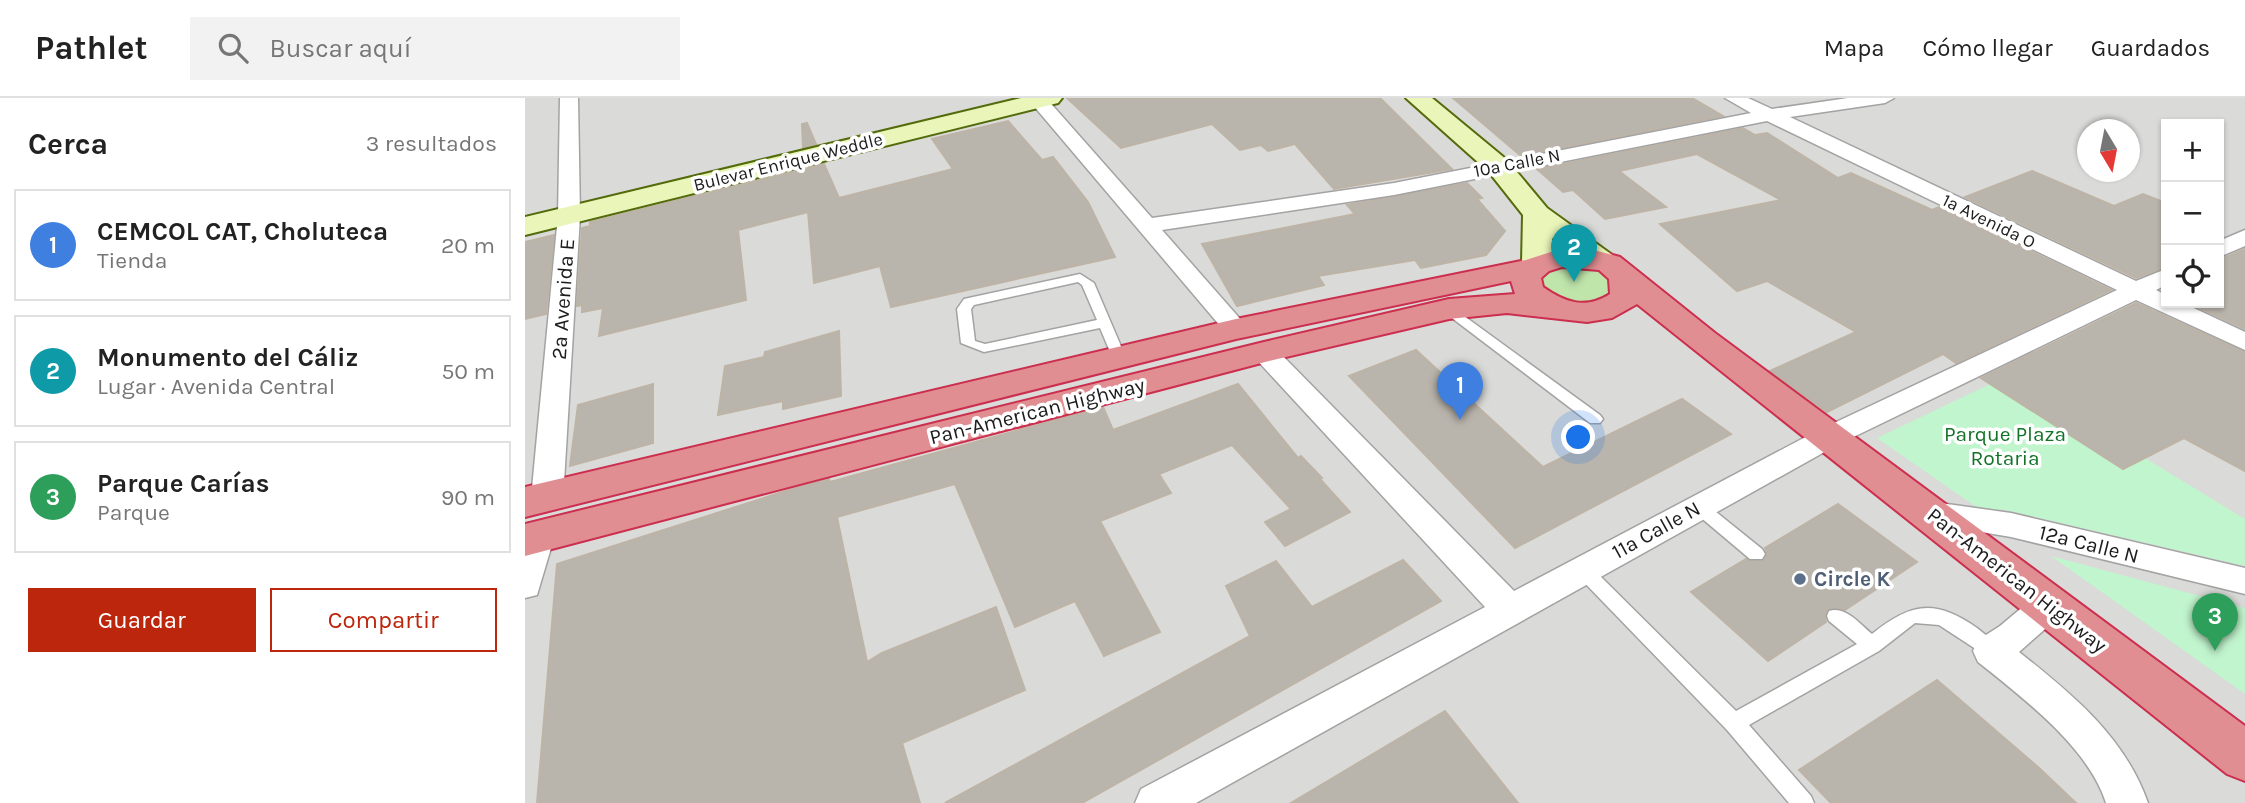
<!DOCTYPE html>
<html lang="es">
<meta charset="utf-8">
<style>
body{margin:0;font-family:Karla,sans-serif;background:#f2f2f2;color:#222}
.controls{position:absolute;right:21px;top:21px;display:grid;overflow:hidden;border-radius:0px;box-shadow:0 2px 5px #0004}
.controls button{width:63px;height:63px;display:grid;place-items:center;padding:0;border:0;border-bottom:2px solid #e0e0e0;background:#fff;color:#222;font:35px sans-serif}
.compass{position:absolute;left:1552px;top:21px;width:63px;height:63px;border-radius:50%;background:#fff;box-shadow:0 2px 5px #0004;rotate:170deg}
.you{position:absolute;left:1054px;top:340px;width:24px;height:24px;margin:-18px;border:5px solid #fff;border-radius:50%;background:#1a73e8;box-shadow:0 0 0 10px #1a73e833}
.badge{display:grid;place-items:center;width:46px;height:46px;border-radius:50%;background:#bc260c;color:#fff;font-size:23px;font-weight:700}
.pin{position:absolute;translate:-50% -58px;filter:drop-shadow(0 2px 4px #0008)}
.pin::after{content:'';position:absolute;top:37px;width:24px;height:21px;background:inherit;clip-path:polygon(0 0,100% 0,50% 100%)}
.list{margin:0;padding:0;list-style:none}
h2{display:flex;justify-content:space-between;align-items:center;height:91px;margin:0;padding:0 28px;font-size:30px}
h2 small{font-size:23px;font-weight:400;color:#767676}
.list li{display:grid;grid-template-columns:46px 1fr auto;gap:21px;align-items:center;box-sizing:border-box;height:112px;margin:0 14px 14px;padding:0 14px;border:2px solid #e0e0e0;border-radius:0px}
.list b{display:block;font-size:26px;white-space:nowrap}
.list p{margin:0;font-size:23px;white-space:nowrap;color:#767676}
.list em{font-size:23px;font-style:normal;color:#767676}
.actions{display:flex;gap:14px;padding:21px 28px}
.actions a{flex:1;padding:16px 0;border:2px solid #bc260c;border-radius:0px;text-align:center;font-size:24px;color:#bc260c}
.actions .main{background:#bc260c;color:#fff}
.icon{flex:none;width:38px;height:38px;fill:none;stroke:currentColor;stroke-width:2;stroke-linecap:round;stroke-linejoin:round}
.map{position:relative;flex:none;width:1720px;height:705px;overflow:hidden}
header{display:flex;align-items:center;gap:42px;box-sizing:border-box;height:98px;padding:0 35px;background:#fff;border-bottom:2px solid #e0e0e0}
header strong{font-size:33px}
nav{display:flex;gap:38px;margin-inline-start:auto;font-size:24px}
.search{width:490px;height:63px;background:#f2f2f2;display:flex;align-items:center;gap:18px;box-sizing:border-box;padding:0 24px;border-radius:0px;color:#767676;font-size:26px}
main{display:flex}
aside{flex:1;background:#fff}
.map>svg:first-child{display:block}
.residential{fill:#dadad9;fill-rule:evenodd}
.grass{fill:#bfe5ab}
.park{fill:#c1f5cd}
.building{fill:#b9b4ac;stroke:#beb4a6;stroke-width:2}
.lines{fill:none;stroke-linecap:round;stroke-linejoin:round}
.lane-casing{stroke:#a3a3a3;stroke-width:3}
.street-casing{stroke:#a3a3a3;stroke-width:3}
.secondary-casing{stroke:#536b0b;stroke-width:4}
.highway-casing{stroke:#cc2e4e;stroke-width:4}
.lane{fill:#fff;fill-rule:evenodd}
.street{fill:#fff;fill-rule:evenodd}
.secondary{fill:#e9f5b9;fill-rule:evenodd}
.highway{fill:#e08e92;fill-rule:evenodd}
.service-dot{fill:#5c6f8a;stroke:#fff;stroke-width:2.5}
.labels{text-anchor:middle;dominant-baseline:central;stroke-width:7;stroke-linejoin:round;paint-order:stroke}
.far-street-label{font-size:18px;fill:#1c1c1c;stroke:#fff}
.street-label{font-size:21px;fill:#1c1c1c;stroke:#fff}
.park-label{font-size:21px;fill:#127328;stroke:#fff}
.service-label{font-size:21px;font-weight:bold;fill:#4e5e75;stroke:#fff;text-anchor:start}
</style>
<header>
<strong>Pathlet</strong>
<div class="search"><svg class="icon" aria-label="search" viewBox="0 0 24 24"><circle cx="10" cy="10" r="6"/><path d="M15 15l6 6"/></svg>Buscar aquí</div>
<nav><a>Mapa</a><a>Cómo llegar</a><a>Guardados</a></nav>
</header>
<main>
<aside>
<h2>Cerca<small>3 resultados</small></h2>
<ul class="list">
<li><span class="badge" style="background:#3f7fe0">1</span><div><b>CEMCOL CAT, Choluteca</b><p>Tienda</p></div><em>20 m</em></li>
<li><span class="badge" style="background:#0f9aa8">2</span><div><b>Monumento del Cáliz</b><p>Lugar · Avenida Central</p></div><em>50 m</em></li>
<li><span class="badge" style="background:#2e9e5b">3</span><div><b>Parque Carías</b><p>Parque</p></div><em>90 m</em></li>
</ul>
<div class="actions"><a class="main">Guardar</a><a>Compartir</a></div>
</aside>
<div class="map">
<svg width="1720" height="705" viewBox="0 0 1720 705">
<rect width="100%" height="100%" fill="#edebe3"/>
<!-- residential -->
<path class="residential" d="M0 0H1720V705H0ZM1641 26H1694V205H1641ZM1562 32H1604V74H1562Z"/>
<!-- grass -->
<path class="grass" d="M1021 168H1068L1086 179 1089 193C1061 215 1044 205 1014 193L1013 173Z"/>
<!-- park -->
<g class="park">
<path d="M1484 277 1720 421V468L1476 411 1463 417 1352 340Z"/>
<path d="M1526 458 1720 510V596Z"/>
</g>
<!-- building -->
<g class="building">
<path d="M542 0H855L927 71 809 91 770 46 743 53 736 47 715 52 687 26 596 50Z"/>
<path d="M928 0H1167L1198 18 996 58Z"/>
<path d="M483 23 517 62 528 59 563 104 590 159 366 209 355 168 289 185 283 114 213 132 221 202 74 238 78 210 57 214V207L52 208 57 130 65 128V124L299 66 314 100 428 71 407 41Z"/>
<path d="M282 25 291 46 278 50 277 26Z"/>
<path d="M1218 30 1230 37 1242 35 1313 80 1326 75 1407 112 1414 109 1586 192 1431 265 1418 256 1302 314 1245 273 1331 234 1242 183 1212 193 1135 126 1256 102 1172 56 1094 73 1141 109 1080 121 1048 92 1038 94 1012 71Z"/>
<path d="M1507 73 1589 108 1618 96 1641 105V169L1611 180 1440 99Z"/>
<path d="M942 85 957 100 952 101 980 133 961 157 896 170 890 162 793 178 799 187 712 208 677 146 830 116 822 107Z"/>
<path d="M29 137 21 216 0 221V144Z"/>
<path d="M1720 151V231L1664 205H1694V162Z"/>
<path d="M1611 205 1720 254V373L1659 340 1598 371 1456 280Z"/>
<path d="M314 233 316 298 258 311V303L193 317 200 268 239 259 240 254Z"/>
<path d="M891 252 1018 369 1157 301 1206 336 990 450 824 278Z"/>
<path d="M128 286V345L45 368 53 307Z"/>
<path d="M713 286 773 360 776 358 797 380 795 381 825 414 760 448 740 424 766 411 707 347 634 376 646 395 575 423 635 534 579 558 550 503 490 529 430 386 312 419 342 564 357 555 471 509 500 592 377 645 395 705H12L32 466 267 391 304 381 305 384 578 309 588 332Z"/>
<path d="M1313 406 1392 464 1320 512 1304 510 1300 517 1301 524 1243 563 1166 494 1221 461 1239 462 1242 457 1240 450Z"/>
<path d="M878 462 916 503 557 705H420L725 538 701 488 751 463 787 509Z"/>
<path d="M1412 582 1513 669 1551 705H1306L1274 672Z"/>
<path d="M920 613 993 705H766Z"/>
</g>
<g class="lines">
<!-- lane casing -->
<g class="lane-casing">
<g id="lane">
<path d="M555 176 569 185 601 260 599 263H589L575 230 459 254 436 245 432 211 439 201ZM553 184 557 187 572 222 460 246 450 243 446 211 449 207Z"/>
<path d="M924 207 1075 317 1078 321 1075 325H1065L919 214V208Z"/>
<path d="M1174 403 1180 405 1237 451 1240 456 1237 461H1225L1168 413 1166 409 1168 405Z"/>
<path d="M1058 465 1064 467 1211 613 1332 546 1304 523 1302 518 1304 513C1320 507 1336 527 1347 536 1385 505 1410 500 1452 530 1460 537 1471 543 1476 553L1473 559 1466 561 1414 527 1390 525 1354 553 1224 627 1286 698 1289 705H1264L1202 632 1052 477 1049 472 1052 467Z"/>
</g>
</g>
<!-- street casing -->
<g class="street-casing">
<g id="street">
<path d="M35 0H53L55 118 38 401 33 409 22 412 11 409 6 401 33 118Z"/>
<path d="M507 0H521L627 120 869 85 1226 15 1200 0H1223L1247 11 1323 0H1369L1360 5 1265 19 1611 183 1641 171V187L1631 192 1641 197V205H1658L1720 234V252L1611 202 1312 347 671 705H610L616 691 960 509 730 260 726 254 730 248H748L989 493 1292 333 1592 192 1242 23 869 97 637 132 724 231 720 236H702L508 7Z"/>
<path d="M1720 132V148L1694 159V143Z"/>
<path d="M1408 404 1486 415 1720 470V496L1486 439 1397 424 1392 416 1397 408Z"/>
<path d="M13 428 25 431 29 440 12 497 0 500V434Z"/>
<path d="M1524 493 1536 497 1541 507 1536 517 1494 554C1547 596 1600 639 1623 705H1581C1564 650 1497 599 1453 564L1448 553 1453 542 1475 528 1512 497Z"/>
</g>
</g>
<!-- secondary casing -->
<g class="secondary-casing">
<g id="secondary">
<path d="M496 0H537L533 5 0 137V119Z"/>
<path d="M881 0H907L982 62 1022 110 1090 159 1094 165 1090 171C1065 178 1045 154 1027 140V165L1023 171 1012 174 1001 171 997 165 998 117 964 74Z"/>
</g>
</g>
<!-- highway casing -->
<g class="highway-casing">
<path id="highway" d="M1061 150 1095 159 1190 235 1720 628V683L1702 676 1112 206 1087 220 1062 224 982 215 924 221 744 263 0 458V426L739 244 924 201 990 196 986 183 711 241 0 419V389L711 221 1001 162 1035 151ZM1037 169 1074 172 1084 181 1085 196C1060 212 1039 204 1018 189L1016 180 1024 173Z"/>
</g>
<!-- lane -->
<use href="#lane" class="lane"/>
<!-- street -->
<use href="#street" class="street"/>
<!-- secondary -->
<use href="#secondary" class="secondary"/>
<!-- highway -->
<use href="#highway" class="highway"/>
</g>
<!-- markers -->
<circle class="service-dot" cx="1275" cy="481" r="7"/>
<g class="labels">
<!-- far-street labels -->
<g class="far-street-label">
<text transform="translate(263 64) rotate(-14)">Bulevar Enrique Weddle</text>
<text transform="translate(992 65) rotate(-11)">10a Calle N</text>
<text transform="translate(1464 123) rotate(26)">1a Avenida O</text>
</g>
<!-- street labels -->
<g class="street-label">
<text transform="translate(38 201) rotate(-86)">2a Avenida E</text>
<text transform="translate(512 313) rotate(-14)">Pan-American Highway</text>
<text transform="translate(1131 432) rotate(-29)">11a Calle N</text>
<text transform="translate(1564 446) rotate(14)">12a Calle N</text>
<text transform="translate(1492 482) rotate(38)">Pan-American Highway</text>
</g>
<!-- park labels -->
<g class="park-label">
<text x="1480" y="336">Parque Plaza<tspan x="1480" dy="24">Rotaria</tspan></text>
</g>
<!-- service labels -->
<g class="service-label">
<text x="1289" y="481">Circle K</text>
</g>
</g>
</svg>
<div class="controls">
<button>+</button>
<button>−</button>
<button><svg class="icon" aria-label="locate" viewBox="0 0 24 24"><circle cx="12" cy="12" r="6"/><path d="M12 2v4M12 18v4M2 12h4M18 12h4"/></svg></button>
</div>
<svg class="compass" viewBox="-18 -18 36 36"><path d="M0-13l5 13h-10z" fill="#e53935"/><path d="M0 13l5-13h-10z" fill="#767676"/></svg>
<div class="you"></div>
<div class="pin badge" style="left:935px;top:322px;background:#3f7fe0">1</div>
<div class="pin badge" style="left:1049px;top:184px;background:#0f9aa8">2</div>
<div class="pin badge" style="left:1690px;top:553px;background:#2e9e5b">3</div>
</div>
</main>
